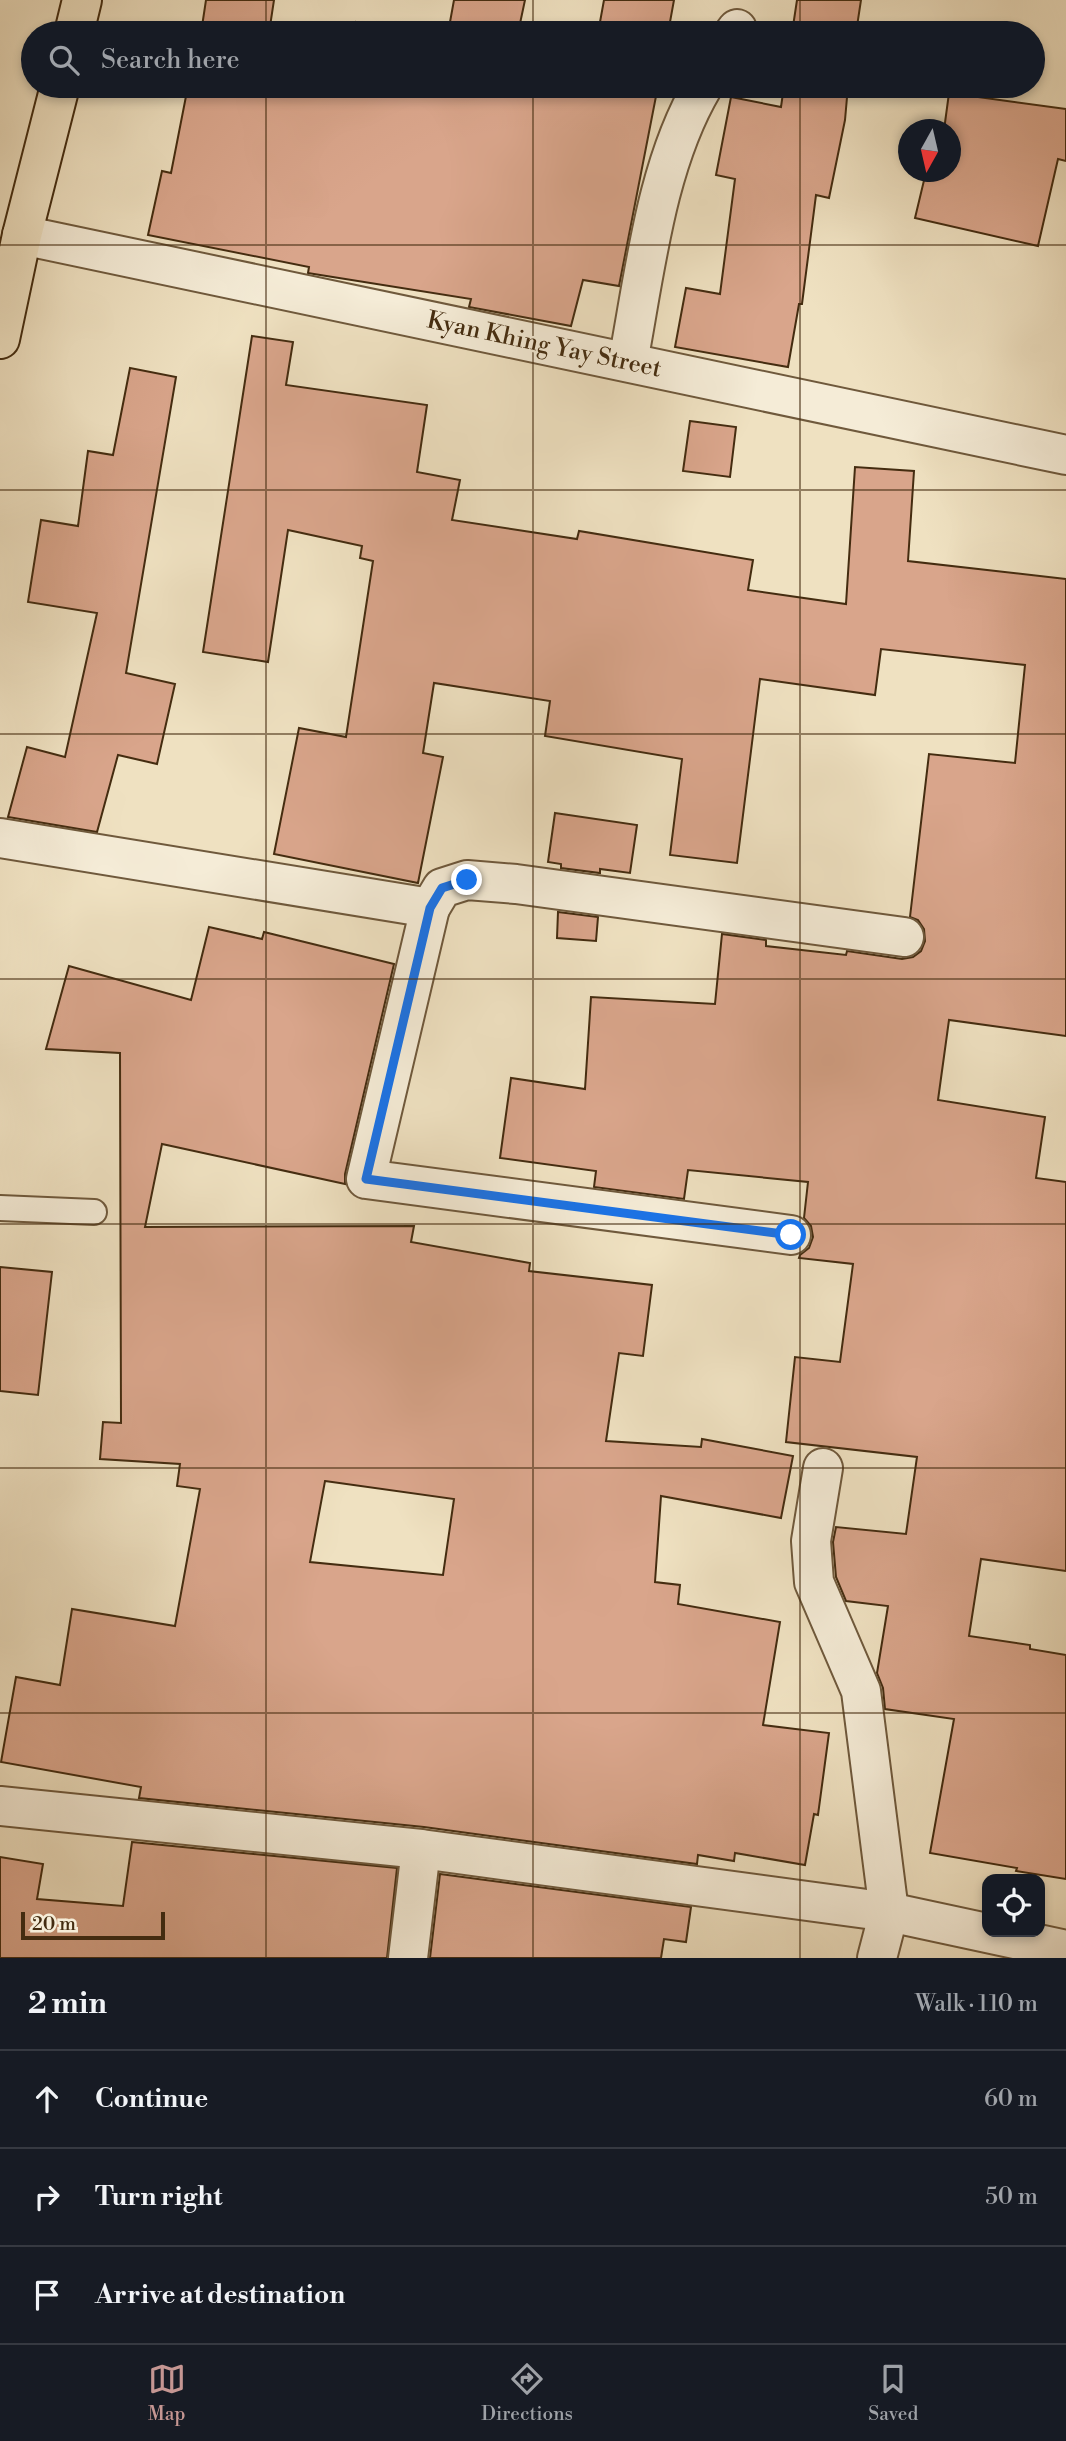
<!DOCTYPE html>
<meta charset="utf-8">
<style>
body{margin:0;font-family:"Libre Bodoni",serif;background:#242831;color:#f1f3f6}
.controls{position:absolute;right:21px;bottom:21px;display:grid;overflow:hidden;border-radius:14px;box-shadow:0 4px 10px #0003}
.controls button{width:63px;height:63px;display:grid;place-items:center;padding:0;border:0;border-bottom:2px solid #363941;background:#171b24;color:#f1f3f6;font:35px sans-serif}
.compass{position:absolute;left:898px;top:119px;width:63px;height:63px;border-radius:50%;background:#171b24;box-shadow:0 4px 10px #0003;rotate:188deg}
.scale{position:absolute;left:21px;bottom:18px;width:144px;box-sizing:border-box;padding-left:7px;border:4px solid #442c10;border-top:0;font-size:19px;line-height:24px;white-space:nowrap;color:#442c10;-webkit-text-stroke:5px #f5ecd7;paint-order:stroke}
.stop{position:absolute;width:21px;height:21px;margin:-16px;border:5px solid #1a73e8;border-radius:50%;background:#fff}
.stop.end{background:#1a73e8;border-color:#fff;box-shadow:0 2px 7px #0008}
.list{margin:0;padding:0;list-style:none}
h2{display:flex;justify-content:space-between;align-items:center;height:91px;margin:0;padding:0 28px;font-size:30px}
h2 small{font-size:23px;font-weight:400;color:#9ea1a6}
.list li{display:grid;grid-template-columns:46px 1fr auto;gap:21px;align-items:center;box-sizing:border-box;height:98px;padding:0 28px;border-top:2px solid #363941}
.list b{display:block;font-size:26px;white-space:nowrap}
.list em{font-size:23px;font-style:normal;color:#9ea1a6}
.icon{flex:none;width:38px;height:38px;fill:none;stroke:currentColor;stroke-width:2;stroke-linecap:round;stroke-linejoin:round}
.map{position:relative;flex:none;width:1066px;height:1958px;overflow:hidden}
.search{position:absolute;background:#171b24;box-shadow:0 4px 10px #0003;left:21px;right:21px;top:21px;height:77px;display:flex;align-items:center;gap:18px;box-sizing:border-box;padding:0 24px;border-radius:38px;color:#9ea1a6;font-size:26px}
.sheet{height:385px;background:#171b24}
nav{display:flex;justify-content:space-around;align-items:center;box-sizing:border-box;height:98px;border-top:2px solid #363941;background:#171b24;font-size:19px;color:#9ea1a6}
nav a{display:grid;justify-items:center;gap:4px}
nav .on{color:#c59692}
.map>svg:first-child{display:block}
.building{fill:#d9a58b;stroke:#442c10;stroke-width:2;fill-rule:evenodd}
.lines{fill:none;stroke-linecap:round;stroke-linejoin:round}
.service-casing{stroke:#6f593c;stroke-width:28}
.minor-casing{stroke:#6f593c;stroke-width:42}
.trunk-casing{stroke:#442c10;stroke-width:42}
.service{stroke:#f5ecd7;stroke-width:24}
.minor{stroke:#f5ecd7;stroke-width:38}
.trunk{stroke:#efe1c1;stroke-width:38}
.route{stroke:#1a73e8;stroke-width:9}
.grid{fill:none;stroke:#442c10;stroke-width:2;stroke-opacity:0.55}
.labels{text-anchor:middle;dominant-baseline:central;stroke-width:5;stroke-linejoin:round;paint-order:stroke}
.street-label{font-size:24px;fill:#442c10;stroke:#f5ecd7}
</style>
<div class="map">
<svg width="1066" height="1958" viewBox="0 0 1066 1958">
<rect width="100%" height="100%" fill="#efe1c1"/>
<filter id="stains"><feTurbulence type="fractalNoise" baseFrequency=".00286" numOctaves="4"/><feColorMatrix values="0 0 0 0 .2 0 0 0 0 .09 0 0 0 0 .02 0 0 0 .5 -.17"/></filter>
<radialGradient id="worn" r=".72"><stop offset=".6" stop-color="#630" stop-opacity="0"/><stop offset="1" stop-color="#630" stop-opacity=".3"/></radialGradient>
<!-- building -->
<g class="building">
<path d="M206 0H274L269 33H201Z"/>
<path d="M454 0H525L518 33H448Z"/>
<path d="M604 0H674L668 33H598Z"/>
<path d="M797 0H861L856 33H792Z"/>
<path d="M356 22 421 33H354Z"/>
<path d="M188 86H658L619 286 583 280 571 326 469 307 471 299 314 274 308 273 309 267 148 235 162 171 171 173Z"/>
<path d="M784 86H848L845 120 829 198 816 195 802 304H799L788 367 675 347 686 288 720 294 735 179 716 175 731 97 781 107Z"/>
<path d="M949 93 1066 109V161L1058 159 1038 246 915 218 926 172H950V130H944Z"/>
<path d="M252 336 293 342 286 385 427 405 417 472 460 480 452 520 577 539 579 531 753 560 748 590 846 604 855 467 914 471 908 561 1066 579V1036L949 1020 938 1100 1045 1117 1036 1178 1066 1182V1571L981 1559 969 1636 1030 1645V1649L1066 1655V1879L1016 1871 1017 1868 930 1853 954 1719 885 1709 883 1688 877 1673 888 1606 846 1601 836 1577 833 1542 836 1527 906 1534 917 1457 786 1442 795 1357 840 1362 853 1264 799 1258 800 1255 809 1248 813 1237 811 1226 804 1218 808 1182 688 1170 684 1199 594 1187 596 1171 500 1158 511 1078 585 1089 591 997 715 1004 722 934 766 940V946L846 955 847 951 902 959 913 957 921 951 925 941 924 929 918 920 910 917 929 754 1015 763 1025 665 881 649 875 695 760 679 737 863 670 855 682 759 545 736 550 701 434 683 423 753 443 757 418 883 274 854 299 728 346 737 373 561 360 558 362 546 288 530 268 662 203 652Z"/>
<path d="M130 368 176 377 126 673 175 684 157 764 118 755 97 832 8 817 27 747 65 757 97 613 28 602 41 520 78 526 88 451 113 455Z"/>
<path d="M690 421 736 427 730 477 683 471Z"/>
<path d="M555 813 637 825 630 873 600 869V873L561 868V864L548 862Z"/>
<path d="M558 912 598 917 596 941 557 938Z"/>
<path d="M209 927 262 939 264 932 394 964 345 1174V1184L162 1144 145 1227 414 1226 411 1242 530 1263 529 1271 652 1285 643 1356 619 1353 606 1441 701 1447 702 1439 793 1456 781 1518 661 1496 655 1582 680 1585 678 1604 780 1622 763 1725 829 1733 818 1815 814 1814 805 1865 735 1853 734 1861 698 1855 697 1864 424 1827 139 1798 141 1787 1 1762 16 1677 60 1685 72 1609 175 1626 200 1489 177 1486 180 1464 100 1459 103 1422 121 1423 120 1053 46 1049 69 966 191 1000ZM325 1481 454 1499 443 1575 310 1562Z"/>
<path d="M0 1267 52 1272 38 1395 0 1391Z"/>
<path d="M132 1842 397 1868 387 1958H0V1857L43 1864 37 1899 123 1906Z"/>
<path d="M440 1874 691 1907 686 1942 664 1939 661 1958H430Z"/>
</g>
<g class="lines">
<!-- service casing -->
<g class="service-casing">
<path id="service" d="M0 1208 94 1212"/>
</g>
<!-- minor casing -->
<g class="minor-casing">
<g id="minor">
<path d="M734 33 737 29"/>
<path d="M22 235 1066 455"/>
<path d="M628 362C645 272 656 165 703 86"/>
<path d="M0 838 430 908 366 1179 791 1235"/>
<path d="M430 908 442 888 467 880 516 884 904 937"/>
<path d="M823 1468 811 1541 814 1582 861 1691 889 1912 877 1958"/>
<path d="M0 1806 421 1849 889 1912 1066 1950"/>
<path d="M408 1958 421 1849"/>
</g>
</g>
<!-- trunk casing -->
<g class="trunk-casing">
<g id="trunk">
<path d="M74 33 82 0"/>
<path d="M0 339 22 235 60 86"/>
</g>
</g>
<!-- service -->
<use href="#service" class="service"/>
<!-- minor -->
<use href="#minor" class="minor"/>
<!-- trunk -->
<use href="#trunk" class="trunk"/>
</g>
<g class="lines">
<!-- route -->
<path class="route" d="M467 880 442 888 430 908 366 1179 791 1235"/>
</g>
<!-- grid -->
<path class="grid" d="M266 0V33M533 0V33M800 0V33M266 86V1958M533 86V1958M800 86V1958M0 245H1066M0 490H1066M0 734H1066M0 979H1066M0 1224H1066M0 1468H1066M0 1713H1066"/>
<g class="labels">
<!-- street labels -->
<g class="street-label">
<text transform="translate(544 345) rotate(12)">Kyan Khing Yay Street</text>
</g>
</g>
<rect width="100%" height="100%" filter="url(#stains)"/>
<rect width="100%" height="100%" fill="url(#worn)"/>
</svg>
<div class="controls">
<button><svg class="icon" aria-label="locate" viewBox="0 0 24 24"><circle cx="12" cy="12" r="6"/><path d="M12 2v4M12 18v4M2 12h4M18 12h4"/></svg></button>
</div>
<svg class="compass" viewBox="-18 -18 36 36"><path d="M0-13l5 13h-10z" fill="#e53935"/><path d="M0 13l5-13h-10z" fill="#9ea1a6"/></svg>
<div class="scale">20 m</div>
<div class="stop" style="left:791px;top:1235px"></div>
<div class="stop end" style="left:467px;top:880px"></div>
<div class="search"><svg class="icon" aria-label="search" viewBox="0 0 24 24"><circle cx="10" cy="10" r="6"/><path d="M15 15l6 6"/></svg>Search here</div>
</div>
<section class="sheet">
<h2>2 min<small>Walk · 110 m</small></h2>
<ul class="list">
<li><svg class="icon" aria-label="ahead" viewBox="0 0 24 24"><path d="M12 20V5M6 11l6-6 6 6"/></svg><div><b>Continue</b></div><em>60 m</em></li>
<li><svg class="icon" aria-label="right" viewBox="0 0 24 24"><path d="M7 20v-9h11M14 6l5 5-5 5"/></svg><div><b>Turn right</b></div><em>50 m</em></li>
<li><svg class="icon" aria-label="arrive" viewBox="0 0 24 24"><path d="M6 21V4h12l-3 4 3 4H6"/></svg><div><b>Arrive at destination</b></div></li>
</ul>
</section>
<nav>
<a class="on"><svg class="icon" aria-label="map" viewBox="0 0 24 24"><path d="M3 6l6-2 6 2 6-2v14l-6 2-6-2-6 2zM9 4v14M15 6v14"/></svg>Map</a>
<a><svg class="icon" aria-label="directions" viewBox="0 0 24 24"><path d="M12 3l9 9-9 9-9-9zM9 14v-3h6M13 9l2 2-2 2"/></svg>Directions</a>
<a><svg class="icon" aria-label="saved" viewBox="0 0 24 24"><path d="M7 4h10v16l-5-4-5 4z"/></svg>Saved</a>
</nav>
